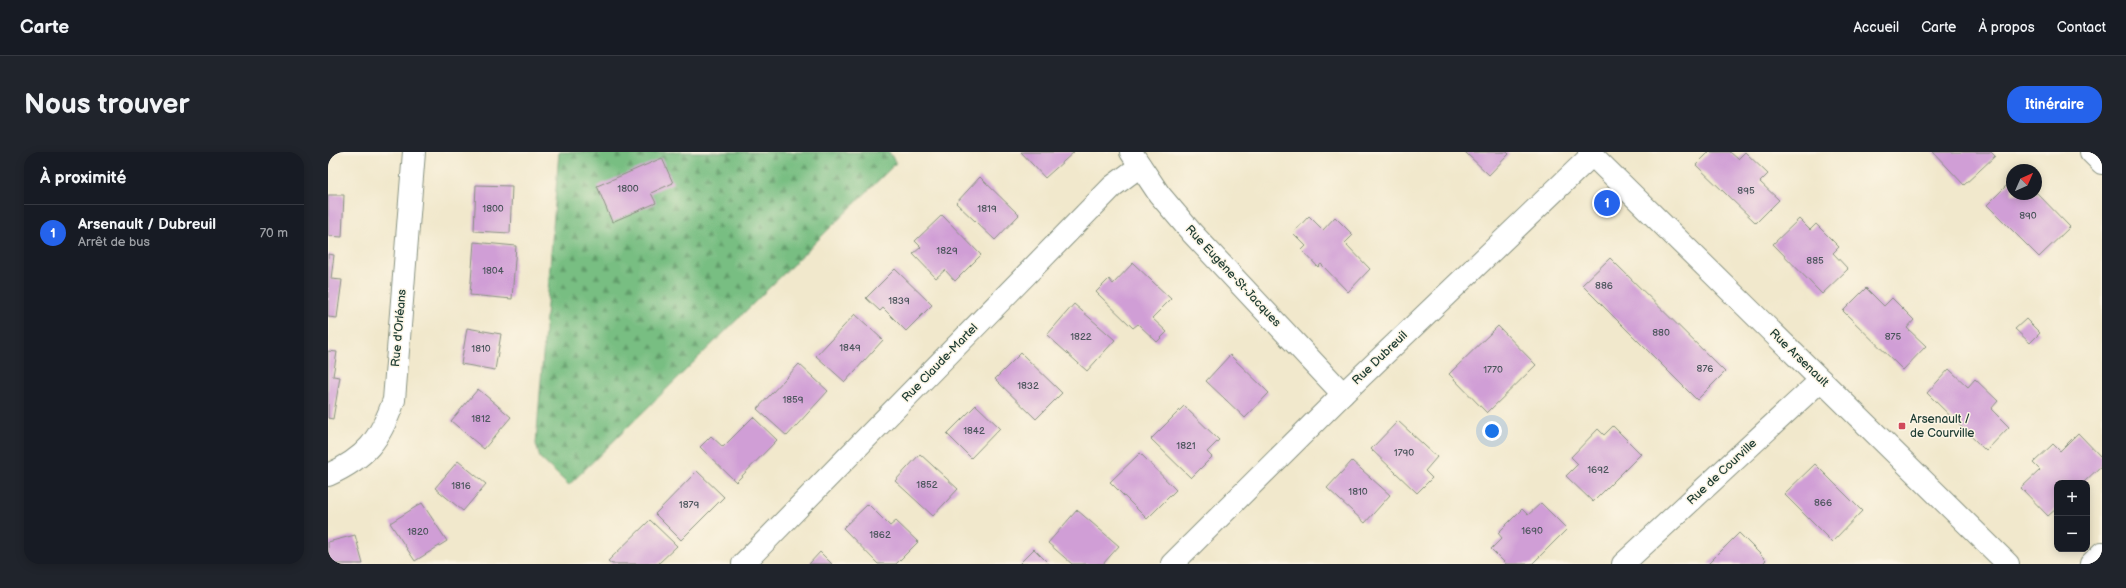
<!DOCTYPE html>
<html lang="fr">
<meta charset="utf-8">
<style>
body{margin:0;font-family:"Balsamiq Sans",sans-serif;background:#20242c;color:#f1f3f6}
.controls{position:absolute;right:12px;bottom:12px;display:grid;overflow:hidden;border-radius:8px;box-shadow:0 2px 10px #0003}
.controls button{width:36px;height:36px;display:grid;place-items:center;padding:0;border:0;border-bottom:1px solid #363941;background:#171b24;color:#f1f3f6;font:20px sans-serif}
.compass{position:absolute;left:1678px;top:12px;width:36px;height:36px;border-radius:50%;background:#171b24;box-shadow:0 2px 10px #0003;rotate:45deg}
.you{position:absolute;left:1164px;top:279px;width:14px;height:14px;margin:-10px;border:3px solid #fff;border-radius:50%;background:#1a73e8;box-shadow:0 0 0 6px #1a73e833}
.badge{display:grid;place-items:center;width:26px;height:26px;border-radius:50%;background:#2563eb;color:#fff;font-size:13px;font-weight:700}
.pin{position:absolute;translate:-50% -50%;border:2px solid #fff;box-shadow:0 1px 4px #0006}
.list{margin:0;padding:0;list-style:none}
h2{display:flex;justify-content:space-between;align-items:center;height:52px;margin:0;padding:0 16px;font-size:17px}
h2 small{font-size:13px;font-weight:400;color:#9ea1a6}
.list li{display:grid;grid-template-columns:26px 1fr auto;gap:12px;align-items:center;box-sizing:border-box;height:56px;padding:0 16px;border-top:1px solid #363941}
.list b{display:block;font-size:15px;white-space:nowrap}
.list p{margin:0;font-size:13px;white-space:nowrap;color:#9ea1a6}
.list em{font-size:13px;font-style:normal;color:#9ea1a6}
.map{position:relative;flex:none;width:1774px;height:412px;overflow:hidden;border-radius:16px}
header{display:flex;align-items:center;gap:24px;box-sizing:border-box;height:56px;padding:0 20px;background:#171b24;border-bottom:1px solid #363941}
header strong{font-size:19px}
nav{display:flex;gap:22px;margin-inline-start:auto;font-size:14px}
.intro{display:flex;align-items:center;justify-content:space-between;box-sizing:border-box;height:96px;padding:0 24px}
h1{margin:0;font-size:28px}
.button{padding:10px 18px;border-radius:16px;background:#2563eb;color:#fff;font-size:14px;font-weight:700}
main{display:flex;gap:24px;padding:0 24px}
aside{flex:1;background:#171b24;border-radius:16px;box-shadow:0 2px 10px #0003}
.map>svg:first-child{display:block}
.forest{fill:url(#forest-firs);stroke:#4c7e5b}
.building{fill:#d09ed6}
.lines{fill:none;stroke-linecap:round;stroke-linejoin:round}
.minor-casing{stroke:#889280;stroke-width:24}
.minor{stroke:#fff;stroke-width:22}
.poi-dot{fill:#d1495b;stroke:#fcf5e5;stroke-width:1.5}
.labels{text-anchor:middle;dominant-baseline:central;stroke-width:3;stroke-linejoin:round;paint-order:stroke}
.number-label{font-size:10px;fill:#4b555c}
.street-label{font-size:12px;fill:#1f3d34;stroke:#fcf5e5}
.poi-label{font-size:12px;fill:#1f3d34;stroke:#fcf5e5;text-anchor:start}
</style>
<header>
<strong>Carte</strong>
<nav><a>Accueil</a><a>Carte</a><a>À propos</a><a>Contact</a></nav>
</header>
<div class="intro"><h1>Nous trouver</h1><a class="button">Itinéraire</a></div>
<main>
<aside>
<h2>À proximité<small></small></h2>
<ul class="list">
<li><span class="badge">1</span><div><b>Arsenault / Dubreuil</b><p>Arrêt de bus</p></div><em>70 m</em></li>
</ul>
</aside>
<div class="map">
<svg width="1774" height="412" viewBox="0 0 1774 412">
<defs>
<pattern id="forest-firs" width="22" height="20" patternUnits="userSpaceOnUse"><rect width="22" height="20" fill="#78be82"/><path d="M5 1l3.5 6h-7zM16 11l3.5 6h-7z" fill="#629c6b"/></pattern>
</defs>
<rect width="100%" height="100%" fill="#fcf5e5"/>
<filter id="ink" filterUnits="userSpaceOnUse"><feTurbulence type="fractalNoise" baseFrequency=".025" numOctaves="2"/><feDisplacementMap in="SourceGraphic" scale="8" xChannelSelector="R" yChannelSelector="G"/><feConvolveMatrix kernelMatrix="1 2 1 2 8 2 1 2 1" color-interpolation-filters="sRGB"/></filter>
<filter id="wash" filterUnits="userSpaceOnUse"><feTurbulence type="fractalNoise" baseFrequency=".012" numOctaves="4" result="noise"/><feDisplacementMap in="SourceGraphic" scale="16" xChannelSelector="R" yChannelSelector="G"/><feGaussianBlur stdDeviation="0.9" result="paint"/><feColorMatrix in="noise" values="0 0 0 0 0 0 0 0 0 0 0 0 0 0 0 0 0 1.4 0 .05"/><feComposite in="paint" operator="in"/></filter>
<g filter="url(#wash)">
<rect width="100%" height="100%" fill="#f1e8cc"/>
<!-- forest -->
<path class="forest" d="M231 0H561L568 11 241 333 212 306 208 292Z"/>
<g id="blocks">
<!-- building -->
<g class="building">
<path d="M693 0H746L717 26Z"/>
<path d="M1137 0H1179L1181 2 1161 23Z"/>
<path d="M1381 0H1402L1410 7 1417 0 1440 22 1432 30 1451 48 1428 71 1368 13Z"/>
<path d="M1605 0H1663L1667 4 1636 33Z"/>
<path d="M334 6 345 31 323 41 328 51 284 70 269 34Z"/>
<path d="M652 25 691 63 667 88 628 51Z"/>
<path d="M1684 28V42H1708V40L1742 75 1711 105 1659 53Z"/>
<path d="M148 33 184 34 182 81 146 79Z"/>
<path d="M0 43H16L14 85 0 84Z"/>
<path d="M614 63 653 103 627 129 617 118 608 126 585 102 593 95 587 89Z"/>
<path d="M981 64 995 78 1007 65 1025 83 1017 91 1042 117 1020 140 993 112 990 115 974 98 978 94 965 81Z"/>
<path d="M1471 67 1482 78 1488 72 1511 95 1505 101 1520 117 1494 142 1445 92Z"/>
<path d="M146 90 188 94 184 147 142 143Z"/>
<path d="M0 102 6 103 3 127 14 128 9 166 0 165Z"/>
<path d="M1282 106 1397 220 1369 248 1254 133Z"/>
<path d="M805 111 843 147 824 166 839 180 829 190 810 172 805 176 768 140 781 127 785 132Z"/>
<path d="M567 117 604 153 578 179 555 156 552 159 538 146Z"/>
<path d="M1538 136 1556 154 1564 146 1586 168 1579 176 1598 194 1575 218 1515 159Z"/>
<path d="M746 152 787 188 759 219 719 183Z"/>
<path d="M527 162 555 188 517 230 488 204Z"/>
<path d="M1698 167 1712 181 1702 191 1687 177Z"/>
<path d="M1170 174 1208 213 1159 261 1121 222Z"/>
<path d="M139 176 173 182 167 218 133 212Z"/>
<path d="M0 199 9 200 5 224 12 225 5 267 0 266Z"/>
<path d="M693 201 734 241 708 267 667 227Z"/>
<path d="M902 203 941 241 917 266 878 229Z"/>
<path d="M471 212 500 239 459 284 429 257Z"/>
<path d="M1621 217 1640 235 1647 227 1670 249 1663 257 1681 275 1658 299 1599 241Z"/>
<path d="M150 237 183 265 156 297 123 269Z"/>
<path d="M648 253 672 276 643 306 619 282Z"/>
<path d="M856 254 891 288 879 300 884 305 863 326 823 287Z"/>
<path d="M425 265 449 288 408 330 372 295 383 284 395 295Z"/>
<path d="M1070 269 1109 305 1097 319 1104 326 1089 341 1043 297Z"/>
<path d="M1285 274 1313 302 1265 350 1238 324 1250 312 1243 305 1270 277 1276 283Z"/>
<path d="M1750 281 1774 306V313L1755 331H1729V356L1720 364 1693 336 1712 318 1705 311 1725 292 1732 299Z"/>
<path d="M812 301 848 338 819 367 782 330Z"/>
<path d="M592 302 630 337 605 364 567 329Z"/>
<path d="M130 309 158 332 135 359 107 336Z"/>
<path d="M1024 309 1062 343 1037 371 999 336Z"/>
<path d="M1487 312 1534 359 1504 390 1456 342Z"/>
<path d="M369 319 396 345 353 388 327 362Z"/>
<path d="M94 351 119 389 87 409 62 371Z"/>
<path d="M1213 351 1239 377 1204 412H1178L1163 397 1174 386 1170 381 1194 357 1200 363Z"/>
<path d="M540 352 562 374 568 369 590 390 568 412H550L515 376Z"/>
<path d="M749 358 791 394 775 412H744L720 391Z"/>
<path d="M322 368 349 394 330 412H284L280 409Z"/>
<path d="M1411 381 1438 408 1434 412H1380Z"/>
<path d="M27 383 35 412H0V390Z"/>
<path d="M706 397 721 412H691Z"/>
<path d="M492 400 504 412H481Z"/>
</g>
</g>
</g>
<g filter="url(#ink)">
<use href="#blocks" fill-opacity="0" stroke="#889280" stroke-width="1"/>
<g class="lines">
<!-- minor casing -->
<g class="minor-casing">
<g id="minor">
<path d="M803 0 831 42 864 81 1015 242"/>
<path d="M1261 0 1680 412"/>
<path d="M1763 0 1774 11"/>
<path d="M0 323C38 306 52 288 66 248L86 0"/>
<path d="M415 412 785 34 812 14"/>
<path d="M844 412 1015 242 1264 3"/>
<path d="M1295 412 1493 228"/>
<path d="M1763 412 1774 401"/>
</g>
</g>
<!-- minor -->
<use href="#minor" class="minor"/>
</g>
</g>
<!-- markers -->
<rect class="poi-dot" x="1570" y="270" width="8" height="8" rx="2"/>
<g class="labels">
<!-- number labels -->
<g class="number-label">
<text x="300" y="37">1800</text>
<text x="1418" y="39">895</text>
<text x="165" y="57">1800</text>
<text x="659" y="57">1819</text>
<text x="1700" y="64">890</text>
<text x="619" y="99">1829</text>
<text x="1487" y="109">885</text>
<text x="165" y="119">1804</text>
<text x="1276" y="134">886</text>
<text x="571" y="149">1839</text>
<text x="1333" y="181">880</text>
<text x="753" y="185">1822</text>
<text x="1565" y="185">875</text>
<text x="522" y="196">1849</text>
<text x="153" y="197">1810</text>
<text x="1377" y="217">876</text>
<text x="1165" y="218">1770</text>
<text x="700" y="234">1832</text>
<text x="465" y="248">1859</text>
<text x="153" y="267">1812</text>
<text x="646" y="279">1842</text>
<text x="858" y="294">1821</text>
<text x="1076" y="301">1790</text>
<text x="1270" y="318">1692</text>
<text x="599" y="333">1852</text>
<text x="133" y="334">1816</text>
<text x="1030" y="340">1810</text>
<text x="1495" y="351">866</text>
<text x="361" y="353">1879</text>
<text x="1204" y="379">1690</text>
<text x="90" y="380">1820</text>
<text x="552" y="383">1862</text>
</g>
<!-- street labels -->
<g class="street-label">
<text transform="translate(905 124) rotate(47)">Rue Eugène-St-Jacques</text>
<text transform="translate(71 176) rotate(-85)">Rue d'Orléans</text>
<text transform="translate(1052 206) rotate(-44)">Rue Dubreuil</text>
<text transform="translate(1471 206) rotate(44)">Rue Arsenault</text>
<text transform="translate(612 211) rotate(-46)">Rue Claude-Martel</text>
<text transform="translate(1394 320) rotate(-43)">Rue de Courville</text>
</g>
<!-- poi labels -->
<g class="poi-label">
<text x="1582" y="267">Arsenault /<tspan x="1582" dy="14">de Courville</tspan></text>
</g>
</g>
</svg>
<div class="controls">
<button>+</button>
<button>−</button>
</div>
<svg class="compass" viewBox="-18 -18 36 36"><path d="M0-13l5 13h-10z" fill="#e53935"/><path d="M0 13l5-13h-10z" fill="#9ea1a6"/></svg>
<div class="you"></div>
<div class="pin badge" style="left:1279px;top:51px">1</div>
</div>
</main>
